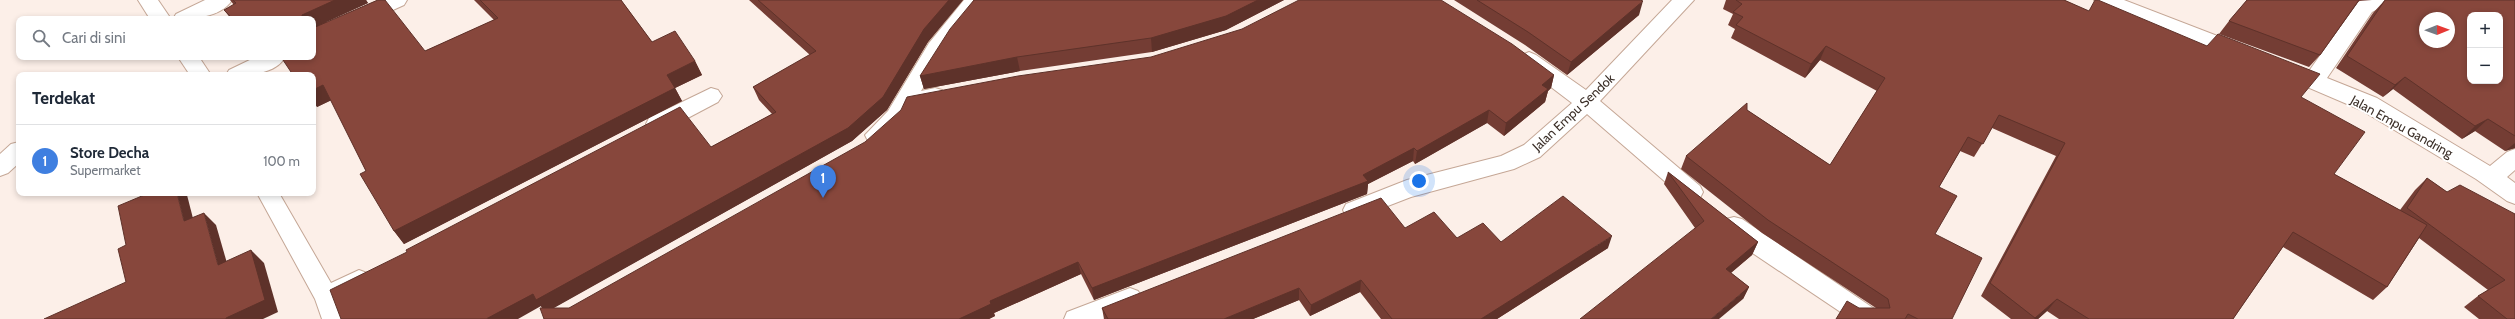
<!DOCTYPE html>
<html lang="id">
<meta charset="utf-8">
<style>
body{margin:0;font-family:Cabin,sans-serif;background:#f6f6f7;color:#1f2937}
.controls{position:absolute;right:12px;top:12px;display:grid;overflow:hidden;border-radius:8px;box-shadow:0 2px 6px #0003}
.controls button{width:36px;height:36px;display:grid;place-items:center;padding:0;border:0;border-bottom:1px solid #e0e1e3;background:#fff;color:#1f2937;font:20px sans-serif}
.compass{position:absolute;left:2419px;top:12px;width:36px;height:36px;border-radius:50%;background:#fff;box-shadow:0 2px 6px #0003;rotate:89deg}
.you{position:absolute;left:1419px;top:181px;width:14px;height:14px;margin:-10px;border:3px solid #fff;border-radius:50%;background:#1a73e8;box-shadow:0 0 0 6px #1a73e833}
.badge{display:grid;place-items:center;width:26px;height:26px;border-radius:50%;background:#7c3aed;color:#fff;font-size:13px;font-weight:700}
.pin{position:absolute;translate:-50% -33px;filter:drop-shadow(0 1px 2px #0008)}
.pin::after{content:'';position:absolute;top:21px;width:14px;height:12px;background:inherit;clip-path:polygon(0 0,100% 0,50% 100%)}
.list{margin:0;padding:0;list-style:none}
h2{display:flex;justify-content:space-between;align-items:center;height:52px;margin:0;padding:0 16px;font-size:17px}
h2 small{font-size:13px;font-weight:400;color:#747a83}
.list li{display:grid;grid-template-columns:26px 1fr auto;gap:12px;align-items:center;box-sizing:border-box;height:72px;padding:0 16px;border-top:1px solid #e0e1e3}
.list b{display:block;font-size:15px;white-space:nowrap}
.list p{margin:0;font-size:13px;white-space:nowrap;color:#747a83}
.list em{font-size:13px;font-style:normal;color:#747a83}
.icon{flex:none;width:22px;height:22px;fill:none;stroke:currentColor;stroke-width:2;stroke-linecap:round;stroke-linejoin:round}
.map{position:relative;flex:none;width:2515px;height:319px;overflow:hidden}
.search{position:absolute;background:#fff;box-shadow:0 2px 6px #0003;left:16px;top:16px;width:300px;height:44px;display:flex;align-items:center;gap:10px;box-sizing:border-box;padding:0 14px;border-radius:8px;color:#747a83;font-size:15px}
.panel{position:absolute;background:#fff;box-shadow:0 2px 6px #0003;left:16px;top:72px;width:300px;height:124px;border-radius:8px}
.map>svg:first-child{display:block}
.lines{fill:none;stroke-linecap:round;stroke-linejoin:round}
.minor-casing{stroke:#c5a796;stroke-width:2}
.minor{fill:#fff;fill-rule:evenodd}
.wall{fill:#743d34}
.shaded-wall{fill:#5e322a}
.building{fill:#87473c;stroke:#5e322a;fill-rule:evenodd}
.labels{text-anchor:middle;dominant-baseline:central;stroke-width:4;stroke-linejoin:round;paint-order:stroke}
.street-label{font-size:13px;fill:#3b2f28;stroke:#fff}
</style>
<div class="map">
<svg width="2515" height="319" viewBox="0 0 2515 319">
<rect width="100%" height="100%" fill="#fcefe8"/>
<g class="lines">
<!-- minor casing -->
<g class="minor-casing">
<g id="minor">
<path d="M138 0H158L171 19H150Z"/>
<path d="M205 0H232C221 18 191 19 173 19L176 14Z"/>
<path d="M379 0H407L404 5 313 46V30Z"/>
<path d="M964 0H986L952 41 921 91 935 88 942 90 946 96 942 102 910 109C903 124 887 147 868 141L865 135 888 111 929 43Z"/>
<path d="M1672 0H1694L1600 101 1700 186 1703 192 1700 198 1692 201 1684 198 1587 114 1540 157 1514 169 1411 197 1354 219 1346 216 1343 210 1346 204 1407 180 1501 156 1524 145 1572 103 1522 65 1519 60 1522 55 1529 52 1536 55 1586 90Z"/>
<path d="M2094 0H2124L2246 47 2249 52 2246 57 2239 60 2232 57 2097 5Z"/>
<path d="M2362 0H2388L2385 5 2372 12 2327 78 2377 98 2490 166 2507 152 2515 149V170L2507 177 2515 183V204L2507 201 2476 179 2361 110 2279 75 2276 70 2279 65 2286 62 2309 71 2358 2Z"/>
<path d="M178 57H199L211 75H190Z"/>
<path d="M256 57H285C275 76 244 75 226 75L229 70Z"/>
<path d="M711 88 718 90 722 96 718 102 665 130 657 132 649 130 646 124 649 118Z"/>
<path d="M19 142V163L8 173 0 176V154L11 144Z"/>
<path d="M257 193H279L331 283 359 270 367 273 371 280 367 287 340 301 346 319H322L315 299Z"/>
<path d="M1734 217 1742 219 1879 312 1882 319H1851L1745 248 1726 233 1723 226 1726 219Z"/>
<path d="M1130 288 1138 291 1142 298 1138 305 1103 319H1064L1067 312Z"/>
</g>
</g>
<!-- minor -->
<use href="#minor" class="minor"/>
</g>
<!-- wall -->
<g class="wall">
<path d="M230 0H366L368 3 326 22 425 51 494 20 474 0H621L652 42 695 61 702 75 675 88 682 101 404 244 394 231 366 171 331 100 317 107 313 19H231L224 10 234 5Z"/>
<path d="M749 0H963L928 42 887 110 852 141 553 308H569L1554 75 1551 88 1548 91 1545 102 1504 136 1487 123 1415 164 1413 161 1368 184 1367 194 1094 300 1081 274 994 313 995 316 989 319H544L542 308 541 306 711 147 772 114 759 100 753 87 810 55Z"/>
<path d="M974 0H1284L1226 30 1152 52 1020 71 924 89 920 76Z"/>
<path d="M1454 0H1640L1639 15 1567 75 1525 45Z"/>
<path d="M1726 0H2064L2088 11 2301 97 2334 174 2400 210 2415 190 2427 178 2447 192 2515 214V319H2479L2464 307 2478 296 2488 290 2419 238 2387 287 2373 300 2283 247 2233 319H2059L2047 311 2038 319H2011L1981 296 2056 156 1992 128 1974 157 1960 151 1939 187 1935 234 1952 319H1836L1859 308H1876L1762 233 1681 169 1686 156 1747 110 1830 165 1877 91 1820 60 1805 78 1731 38 1735 29 1728 25 1733 14 1723 9Z"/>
<path d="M2247 0H2372L2359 1 2320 55 2309 67 2219 34 2229 21Z"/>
<path d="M2515 0V148L2505 151 2475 131 2462 139 2393 89 2383 97 2336 68 2373 13 2384 1Z"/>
<path d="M1668 172 1758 242 1752 255 1731 273 1749 287 1743 299 1695 228 1664 184Z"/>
<path d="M1405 228 1457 238 1501 242 1608 248 1497 319H1381L1360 292 1310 316 1299 300 1253 319H1104L1102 308Z"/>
</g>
<!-- shaded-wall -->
<g class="shaded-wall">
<path d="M335 0H366L368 3 313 28V19H302V15Z"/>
<path d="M949 0H963L928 42 887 110 852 141 545 313 541 306 518 319H486L924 29Z"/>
<path d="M1258 0H1284L1226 30 1152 52 1151 38Z"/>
<path d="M1643 1 1639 15 1567 75 1571 62Z"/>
<path d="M1826 46 1820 60 1805 78 1811 64Z"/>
<path d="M1017 57 1020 71 924 89 920 76Z"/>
<path d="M695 61 702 75 675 88 682 101 404 244 394 231 667 75Z"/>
<path d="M1554 75 1551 88 1548 91 1545 102 1504 136 1506 123 1542 85Z"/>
<path d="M2405 77 2393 89 2383 97 2395 85Z"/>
<path d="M323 85 334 99 317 107 313 102V90Z"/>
<path d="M1489 110 1487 123 1415 164 1417 151Z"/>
<path d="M2488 119 2475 131 2462 139 2475 126Z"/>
<path d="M2515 143V148L2505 151Z"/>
<path d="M1414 148 1413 161 1368 184 1367 194 1094 300 1092 288 1363 175Z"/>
<path d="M177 193H185L187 195 197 234 184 221Z"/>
<path d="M204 213 216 225 231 277 218 265Z"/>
<path d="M1612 236 1608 248 1497 319H1481Z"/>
<path d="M1758 242 1752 255 1721 281 1726 269Z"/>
<path d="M251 250 264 263 278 312 263 319H226V318Z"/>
<path d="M1078 262 1081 274 994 313 995 316 989 319H959L990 301Z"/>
<path d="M1361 280 1360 292 1310 316 1311 305Z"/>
<path d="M1749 287 1743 299 1719 319H1711Z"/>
<path d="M1299 288V300L1253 319H1224Z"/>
<path d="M2057 299 2047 311 2038 319H2034Z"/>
</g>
<!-- building -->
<g class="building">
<path d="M233 0H335L302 15V19H233L224 10 236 3Z"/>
<path d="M378 0H385L425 51 498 18 480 0H621L652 42 675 31 695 61 667 75 675 88 394 231 360 174 366 171 323 85 313 90V75H293L281 57H313V28Z"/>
<path d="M758 0H949L924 29 883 97 848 128 536 300 533 294 486 319H341L330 290 407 252 406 250 680 107 711 147 776 112 753 87 816 51Z"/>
<path d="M974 0H1258L1226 16 1151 38 1017 57 920 76 950 29Z"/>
<path d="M1299 0H1441L1512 44 1554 75 1542 85 1548 89 1506 123 1489 110 1417 151 1414 148 1363 175 1368 181 1092 288 1078 262 990 301 991 304 959 319H544L540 308H569L865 142 901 110 907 97 1018 76 1151 57 1242 29Z"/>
<path d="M1477 0H1640L1643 1 1571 62 1528 32Z"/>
<path d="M1736 0H2064L2089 11 2095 0H2098L2207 46 2218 34 2320 74 2301 97 2365 132 2334 174 2427 225 2387 287 2293 232 2233 319H2089L2057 299 2035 318 1990 283 2065 143 1999 115 1983 144 1968 137 1939 187 1957 196 1935 234 1982 258 1952 319H1918L1908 314 1905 319H1836L1847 301 1859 308H1890L1888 299 1768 220 1686 156 1747 103V110L1830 165 1885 78 1826 46 1811 64 1736 25 1743 17 1733 12 1742 4Z"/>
<path d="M2247 0H2359L2320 55 2229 21Z"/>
<path d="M2385 0H2515V136L2488 119 2475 126 2405 77 2395 85 2347 56ZM2470 15H2500V81H2470ZM2425 18H2449V42H2425Z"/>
<path d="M1668 172 1758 242 1726 269 1749 287 1711 319H1580L1704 221Z"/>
<path d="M2427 178 2447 192 2460 185 2515 214V319H2507L2478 296 2505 280 2407 208Z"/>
<path d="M149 193H177L184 221 204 213 218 265 251 250 265 300 226 318V319H44L126 282 118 249 126 245 118 206Z"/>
<path d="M1563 196 1612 236 1481 319H1392L1361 280 1311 305 1299 288 1224 319H1108L1102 308 1381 198 1405 228 1434 212 1457 238 1483 223 1501 242Z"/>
</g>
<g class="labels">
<!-- street labels -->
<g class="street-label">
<text transform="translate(1573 112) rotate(-43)">Jalan Empu Sendok</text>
<text transform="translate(2402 126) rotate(29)">Jalan Empu Gandring</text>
</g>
</g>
</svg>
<div class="controls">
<button>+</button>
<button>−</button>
</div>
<svg class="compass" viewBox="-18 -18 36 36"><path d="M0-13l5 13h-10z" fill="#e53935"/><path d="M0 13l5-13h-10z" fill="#747a83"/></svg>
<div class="you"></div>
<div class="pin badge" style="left:823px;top:198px;background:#3f7fe0">1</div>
<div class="search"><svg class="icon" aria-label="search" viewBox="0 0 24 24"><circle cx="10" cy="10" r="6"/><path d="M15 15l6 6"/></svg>Cari di sini</div>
<section class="panel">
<h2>Terdekat<small></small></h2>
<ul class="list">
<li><span class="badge" style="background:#3f7fe0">1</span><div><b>Store Decha</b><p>Supermarket</p></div><em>100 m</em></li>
</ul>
</section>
</div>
